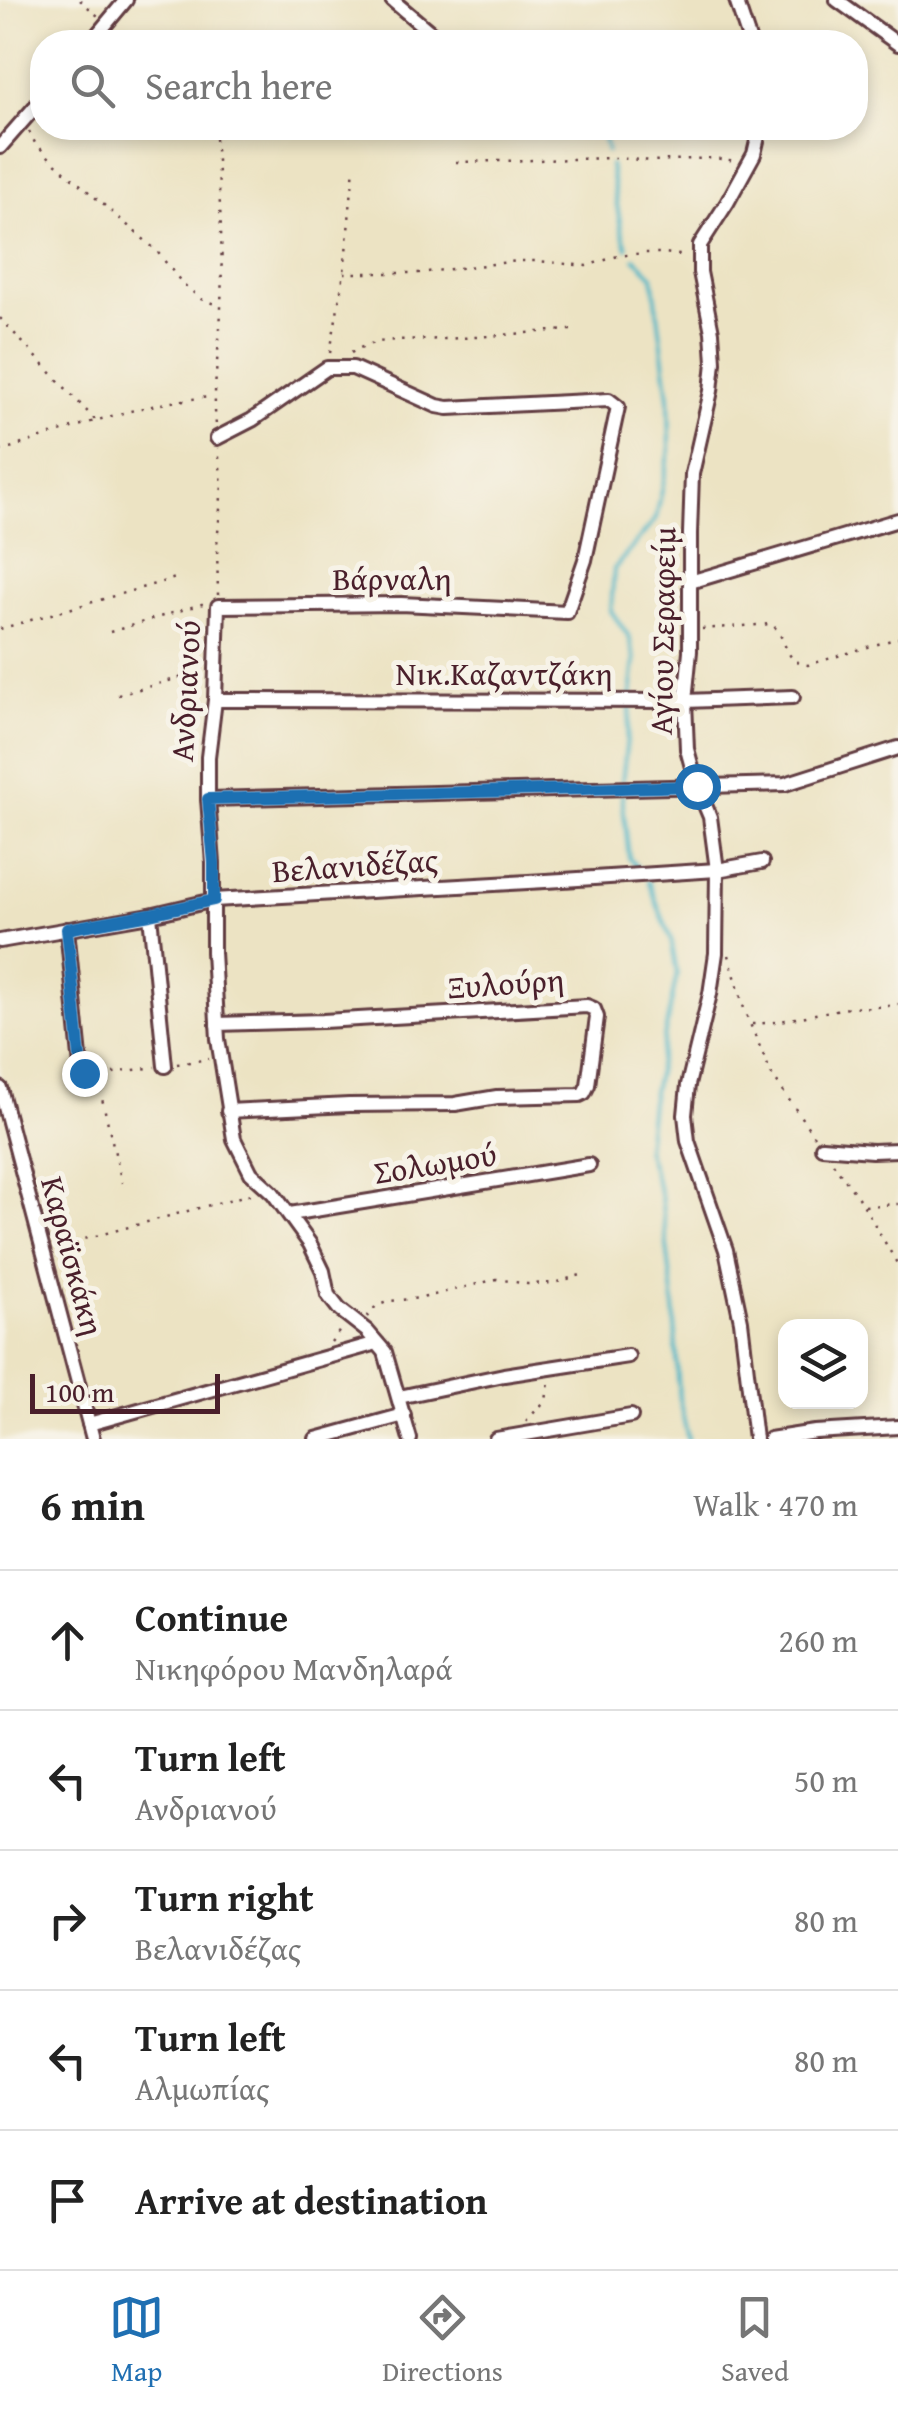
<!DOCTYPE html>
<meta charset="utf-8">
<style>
body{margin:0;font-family:"Gentium Book Plus",serif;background:#f2f2f2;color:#222}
.controls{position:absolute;right:30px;bottom:30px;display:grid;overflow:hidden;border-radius:20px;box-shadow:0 5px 15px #0003}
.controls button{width:90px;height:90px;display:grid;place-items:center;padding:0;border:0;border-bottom:2px solid #e0e0e0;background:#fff;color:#222;font:50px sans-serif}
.scale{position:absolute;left:30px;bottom:25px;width:190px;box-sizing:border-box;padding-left:10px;border:5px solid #4a1f2b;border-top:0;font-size:28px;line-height:35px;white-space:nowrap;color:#4a1f2b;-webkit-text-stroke:8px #f7f3e8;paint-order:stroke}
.stop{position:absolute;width:30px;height:30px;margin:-22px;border:8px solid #1f6fb2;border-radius:50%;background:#fff}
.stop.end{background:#1f6fb2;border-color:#fff;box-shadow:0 2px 10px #0008}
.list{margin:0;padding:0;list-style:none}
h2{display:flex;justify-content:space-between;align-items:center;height:130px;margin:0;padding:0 40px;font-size:42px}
h2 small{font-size:32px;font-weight:400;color:#767676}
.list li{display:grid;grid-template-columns:65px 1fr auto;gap:30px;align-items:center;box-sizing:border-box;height:140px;padding:0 40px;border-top:2px solid #e0e0e0}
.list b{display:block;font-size:38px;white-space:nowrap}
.list p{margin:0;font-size:32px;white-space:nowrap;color:#767676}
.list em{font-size:32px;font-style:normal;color:#767676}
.icon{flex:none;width:55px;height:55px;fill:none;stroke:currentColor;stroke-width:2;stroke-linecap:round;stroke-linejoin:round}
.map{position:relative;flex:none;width:898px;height:1439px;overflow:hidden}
.search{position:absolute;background:#fff;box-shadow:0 5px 15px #0003;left:30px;right:30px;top:30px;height:110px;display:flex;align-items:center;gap:25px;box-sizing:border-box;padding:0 35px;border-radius:40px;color:#767676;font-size:38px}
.sheet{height:830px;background:#fff}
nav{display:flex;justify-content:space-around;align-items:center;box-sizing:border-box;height:140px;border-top:2px solid #e0e0e0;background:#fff;font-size:28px;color:#767676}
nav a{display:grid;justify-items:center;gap:5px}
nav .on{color:#1f6fb2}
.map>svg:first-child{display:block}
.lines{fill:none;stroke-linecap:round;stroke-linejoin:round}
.stream{stroke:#4ab6c7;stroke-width:4}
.minor-casing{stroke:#623c42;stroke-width:18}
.path{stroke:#623c42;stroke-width:2.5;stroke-dasharray:2.5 8;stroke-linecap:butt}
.minor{stroke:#fff;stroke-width:12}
.route{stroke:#1f6fb2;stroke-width:12}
.labels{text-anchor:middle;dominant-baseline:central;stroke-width:10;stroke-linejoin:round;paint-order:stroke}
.street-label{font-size:32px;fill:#4a1f2b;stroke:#f7f3e8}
</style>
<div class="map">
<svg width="898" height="1439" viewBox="0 0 898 1439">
<rect width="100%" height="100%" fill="#f7f3e8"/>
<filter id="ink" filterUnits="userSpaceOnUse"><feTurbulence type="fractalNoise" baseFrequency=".01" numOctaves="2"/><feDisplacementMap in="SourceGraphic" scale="20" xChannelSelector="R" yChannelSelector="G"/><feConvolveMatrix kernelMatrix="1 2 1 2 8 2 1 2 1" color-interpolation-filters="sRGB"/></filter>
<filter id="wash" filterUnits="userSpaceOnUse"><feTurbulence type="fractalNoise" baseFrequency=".0048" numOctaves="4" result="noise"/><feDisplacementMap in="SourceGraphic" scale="40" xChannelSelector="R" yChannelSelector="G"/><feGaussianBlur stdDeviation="2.25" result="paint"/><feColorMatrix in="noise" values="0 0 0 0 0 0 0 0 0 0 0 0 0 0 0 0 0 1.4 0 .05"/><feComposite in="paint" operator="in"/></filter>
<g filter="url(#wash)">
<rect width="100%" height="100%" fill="#ece3c3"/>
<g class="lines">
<!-- stream -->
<g class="stream">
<path d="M602 128 607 152"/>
<path d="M610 165 621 228 627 248"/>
<path d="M631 696 635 660 629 637 611 611 614 569 656 519 670 450 669 398 653 276 635 258"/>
<path d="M622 782 631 704"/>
<path d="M622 795 629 858 640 871"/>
<path d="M648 881 671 939 677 974 651 1102 646 1149 661 1196 674 1304 679 1398 688 1439"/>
</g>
</g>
</g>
<g filter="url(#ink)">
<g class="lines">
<!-- minor casing -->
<g class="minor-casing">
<g id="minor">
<path d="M392 0 442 42"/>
<path d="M736 0 750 42"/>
<path d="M837 0 898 44"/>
<path d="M91 42 126 0"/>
<path d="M0 147 42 99"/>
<path d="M217 438 252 420 327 368H353L437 406 448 408 609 400 618 407 585 560 567 612 401 604 218 606 215 700 208 757V799L213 863V952L218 1039 234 1139 251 1173 273 1193 310 1244 323 1271 328 1295 339 1309 367 1331 385 1352 410 1439"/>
<path d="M690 582 898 520"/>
<path d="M215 700 685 701 793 697"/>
<path d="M208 799 785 784 898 748"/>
<path d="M150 915 165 1066"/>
<path d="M67 929 81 1067 87 1075 99 1076"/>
<path d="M0 941 150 915 214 900 563 880 717 870 762 862"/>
<path d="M217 1024 323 1021 587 1006 594 1009 597 1017 588 1085 584 1093 580 1095 497 1097 455 1104 349 1105 228 1111"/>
<path d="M0 1088 93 1439"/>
<path d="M822 1147 872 1151 898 1150"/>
<path d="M290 1214 589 1165"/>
<path d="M399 1397 504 1375 628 1356"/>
<path d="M89 1424 377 1343"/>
<path d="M316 1439 404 1415"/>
<path d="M496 1439 631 1416"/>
<path d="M755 1439 741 1321 726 1250 688 1141 685 1115 688 1085 710 994 716 953 717 870 710 817 697 786 687 749 685 701 690 651V534L692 474 711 391 714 362 712 332 700 272V245L727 203 754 154 760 128"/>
<path d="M770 1439 815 1432 898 1427"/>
</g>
</g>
<!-- path -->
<g class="path">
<path d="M80 0 98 16"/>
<path d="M116 31 130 42"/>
<path d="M214 128C220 187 223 248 221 308 220 347 212 386 216 425"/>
<path d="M29 131 35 143 54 162 155 249 182 283 201 299 220 306"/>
<path d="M456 162 616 158 652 161 713 158 738 161"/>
<path d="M344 273H419L517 261H539L586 266 618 256 643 253H664L687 256"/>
<path d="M0 318 97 422"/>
<path d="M330 353 344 273 354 167"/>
<path d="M351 353C379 335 411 341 444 339 486 337 529 332 571 330"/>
<path d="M0 451C69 430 140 402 212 397"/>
<path d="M218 595 217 545 222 485 218 448"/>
<path d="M0 629 179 577"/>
<path d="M702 629 771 624C788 636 782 663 808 665L898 638"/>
<path d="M110 632 202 604 207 605"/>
<path d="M118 695 201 672"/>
<path d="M729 955 745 1012 772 1075 814 1136"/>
<path d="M752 1024C782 1023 811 1014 841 1009 860 1006 879 1009 898 1004"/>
<path d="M177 1064 209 1059"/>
<path d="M113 1073 155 1067"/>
<path d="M100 1090 122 1183"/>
<path d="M833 1163 864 1206 898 1265"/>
<path d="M865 1206 898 1204"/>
<path d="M55 1247 254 1193"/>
<path d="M367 1317 376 1306 390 1301 422 1298 497 1279 527 1284 554 1283 584 1274"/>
<path d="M331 1342 341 1329"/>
<path d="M526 1421 546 1400 549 1383"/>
</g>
<!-- minor -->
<use href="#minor" class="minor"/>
</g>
</g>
<g class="lines" filter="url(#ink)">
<!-- route -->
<path class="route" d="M84 1073 81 1067 67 929 150 914 214 900V863L208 799 697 786"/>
</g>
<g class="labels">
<!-- street labels -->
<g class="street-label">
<text x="392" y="578">Βάρναλη</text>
<text transform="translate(662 631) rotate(-89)">Αγίου Σεραφείμ</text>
<text x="504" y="673">Νικ.Καζαντζάκη</text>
<text transform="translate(185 691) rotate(-87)">Ανδριανού</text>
<text transform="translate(355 865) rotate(-4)">Βελανιδέζας</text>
<text transform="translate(506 983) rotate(-4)">Ξυλούρη</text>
<text transform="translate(435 1163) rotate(-9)">Σολωμού</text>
<text transform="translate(73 1256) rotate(75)">Καραϊσκάκη</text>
</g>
</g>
</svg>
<div class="controls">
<button><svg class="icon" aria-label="layers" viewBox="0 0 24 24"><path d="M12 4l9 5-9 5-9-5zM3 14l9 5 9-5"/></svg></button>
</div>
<div class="scale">100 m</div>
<div class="stop" style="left:697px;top:786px"></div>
<div class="stop end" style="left:84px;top:1073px"></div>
<div class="search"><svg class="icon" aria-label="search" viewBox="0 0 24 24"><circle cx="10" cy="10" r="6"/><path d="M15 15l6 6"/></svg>Search here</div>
</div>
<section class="sheet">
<h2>6 min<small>Walk · 470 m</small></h2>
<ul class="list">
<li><svg class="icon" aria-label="ahead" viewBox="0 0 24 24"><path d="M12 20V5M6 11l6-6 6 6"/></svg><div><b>Continue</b><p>Νικηφόρου Μανδηλαρά</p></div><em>260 m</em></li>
<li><svg class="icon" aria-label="left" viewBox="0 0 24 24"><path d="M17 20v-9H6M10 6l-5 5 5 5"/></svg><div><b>Turn left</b><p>Ανδριανού</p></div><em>50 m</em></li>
<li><svg class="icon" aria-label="right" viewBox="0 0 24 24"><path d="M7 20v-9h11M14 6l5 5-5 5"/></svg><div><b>Turn right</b><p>Βελανιδέζας</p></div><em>80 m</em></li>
<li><svg class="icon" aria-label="left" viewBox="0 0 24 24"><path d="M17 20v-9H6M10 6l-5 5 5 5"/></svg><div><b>Turn left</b><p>Αλμωπίας</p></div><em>80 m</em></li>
<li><svg class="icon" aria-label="arrive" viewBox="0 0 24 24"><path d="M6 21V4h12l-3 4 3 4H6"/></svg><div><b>Arrive at destination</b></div></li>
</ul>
</section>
<nav>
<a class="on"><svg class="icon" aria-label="map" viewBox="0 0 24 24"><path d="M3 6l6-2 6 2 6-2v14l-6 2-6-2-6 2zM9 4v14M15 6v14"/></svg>Map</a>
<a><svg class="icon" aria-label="directions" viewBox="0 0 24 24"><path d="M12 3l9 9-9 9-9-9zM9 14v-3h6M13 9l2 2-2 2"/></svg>Directions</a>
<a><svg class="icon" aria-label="saved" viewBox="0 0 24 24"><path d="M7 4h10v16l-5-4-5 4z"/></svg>Saved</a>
</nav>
